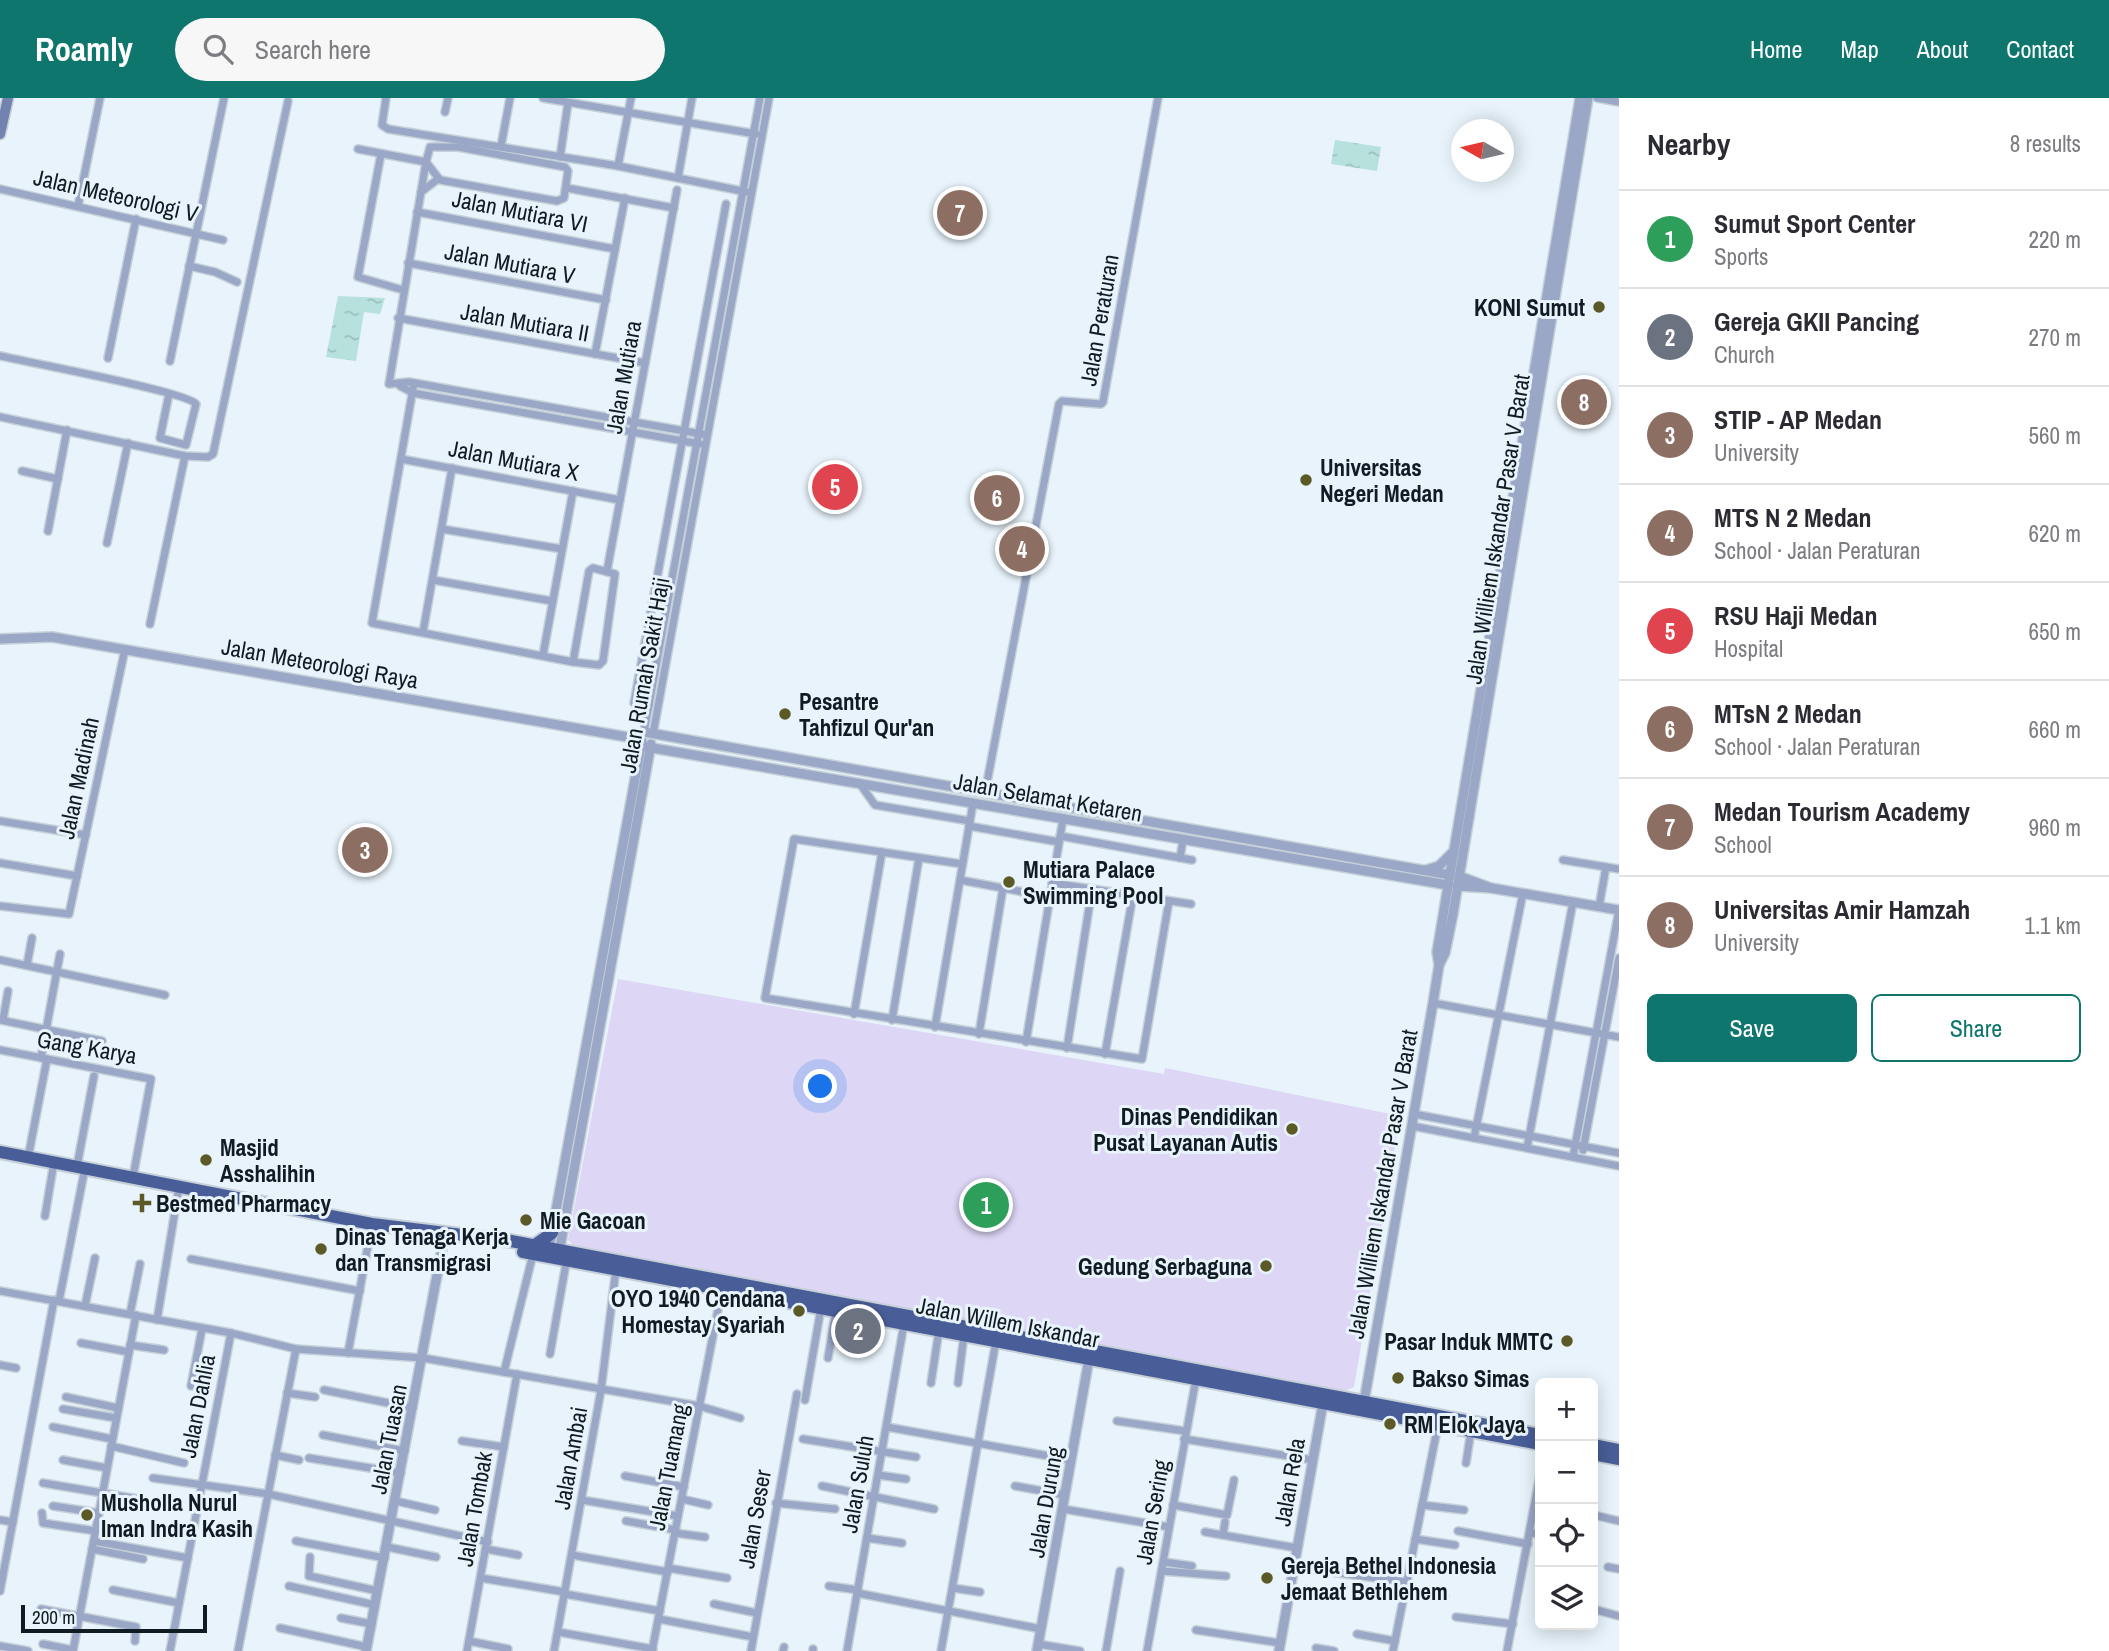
<!DOCTYPE html>
<meta charset="utf-8">
<style>
body{margin:0;font-family:"Archivo Narrow",sans-serif;background:#f7f7f7;color:#2b2b33}
.controls{position:absolute;right:21px;bottom:21px;display:grid;overflow:hidden;border-radius:10px;box-shadow:0 4px 18px #0003}
.controls button{width:63px;height:63px;display:grid;place-items:center;padding:0;border:0;border-bottom:2px solid #e1e1e2;background:#fff;color:#2b2b33;font:35px sans-serif}
.compass{position:absolute;left:1451px;top:21px;width:63px;height:63px;border-radius:50%;background:#fff;box-shadow:0 4px 18px #0003;rotate:278deg}
.scale{position:absolute;left:21px;bottom:18px;width:186px;box-sizing:border-box;padding-left:7px;border:4px solid #111b22;border-top:0;font-size:19px;line-height:24px;white-space:nowrap;color:#111b22;-webkit-text-stroke:5px #e8f3fb;paint-order:stroke}
.you{position:absolute;left:821px;top:989px;width:24px;height:24px;margin:-18px;border:5px solid #fff;border-radius:50%;background:#1a73e8;box-shadow:0 0 0 10px #1a73e833}
.badge{display:grid;place-items:center;width:46px;height:46px;border-radius:50%;background:#0f766e;color:#fff;font-size:23px;font-weight:700}
.pin{position:absolute;translate:-50% -50%;border:4px solid #fff;box-shadow:0 2px 7px #0006}
.list{margin:0;padding:0;list-style:none}
h2{display:flex;justify-content:space-between;align-items:center;height:91px;margin:0;padding:0 28px;font-size:30px}
h2 small{font-size:23px;font-weight:400;color:#7c7c81}
.list li{display:grid;grid-template-columns:46px 1fr auto;gap:21px;align-items:center;box-sizing:border-box;height:98px;padding:0 28px;border-top:2px solid #e1e1e2}
.list b{display:block;font-size:26px;white-space:nowrap}
.list p{margin:0;font-size:23px;white-space:nowrap;color:#7c7c81}
.list em{font-size:23px;font-style:normal;color:#7c7c81}
.actions{display:flex;gap:14px;padding:21px 28px}
.actions a{flex:1;padding:16px 0;border:2px solid #0f766e;border-radius:10px;text-align:center;font-size:24px;color:#0f766e}
.actions .main{background:#0f766e;color:#fff}
.icon{flex:none;width:38px;height:38px;fill:none;stroke:currentColor;stroke-width:2;stroke-linecap:round;stroke-linejoin:round}
.map{position:relative;flex:none;width:1619px;height:1553px;overflow:hidden}
header{display:flex;align-items:center;gap:42px;box-sizing:border-box;height:98px;padding:0 35px;background:#0f766e;color:#fff}
header strong{font-size:33px}
nav{display:flex;gap:38px;margin-inline-start:auto;font-size:24px}
.search{width:490px;height:63px;background:#f7f7f7;display:flex;align-items:center;gap:18px;box-sizing:border-box;padding:0 24px;border-radius:38px;color:#7c7c81;font-size:26px}
main{display:flex}
aside{flex:1;background:#fff}
.map>svg:first-child{display:block}
.pitch{fill:#ddd6f5}
.water{fill:url(#water-ripples)}
.lines{fill:none;stroke-linecap:round;stroke-linejoin:round}
.minor-casing{stroke:#c6d0d8;stroke-width:10}
.tertiary-casing{stroke:#c6d0d8;stroke-width:12}
.secondary-casing{stroke:#c6d0d8;stroke-width:13}
.trunk-casing{stroke:#c6d0d8;stroke-width:16}
.minor{stroke:#9ba7c7;stroke-width:7}
.tertiary{stroke:#9ba7c7;stroke-width:9}
.secondary{stroke:#7283b0;stroke-width:10}
.trunk{stroke:#495e98;stroke-width:12}
.poi-dot{fill:#5b5a27;stroke:#e8f3fb;stroke-width:2.5}
.labels{text-anchor:middle;dominant-baseline:central;stroke-width:6;stroke-linejoin:round;paint-order:stroke}
.street-label{font-size:23px;fill:#111b22;stroke:#e8f3fb}
.poi-label{font-size:23px;font-weight:bold;fill:#111b22;stroke:#e8f3fb;text-anchor:start}
</style>
<header>
<strong>Roamly</strong>
<div class="search"><svg class="icon" aria-label="search" viewBox="0 0 24 24"><circle cx="10" cy="10" r="6"/><path d="M15 15l6 6"/></svg>Search here</div>
<nav><a>Home</a><a>Map</a><a>About</a><a>Contact</a></nav>
</header>
<main>
<div class="map">
<svg width="1619" height="1553" viewBox="0 0 1619 1553">
<defs>
<pattern id="water-ripples" width="26" height="14" patternUnits="userSpaceOnUse" patternTransform="scale(1.75)"><rect width="26" height="14" fill="#b6e1dc"/><path d="M2 4q2-2 4 0t4 0M15 11q2-2 4 0t4 0" fill="none" stroke="#9bc0bc"/></pattern>
</defs>
<rect width="100%" height="100%" fill="#e8f3fb"/>
<!-- pitch -->
<path class="pitch" d="M618 881 1164 976 1165 970 1400 1018 1354 1289 1342 1294 574 1148 568 1142Z"/>
<!-- water -->
<g class="water">
<path d="M1335 42 1381 49 1377 73 1331 66Z"/>
<path d="M338 198 385 200 380 216 364 214 356 263 326 259Z"/>
</g>
<g class="lines">
<!-- minor casing -->
<g class="minor-casing">
<g id="minor">
<path d="M386 0 382 27 388 31 618 68 747 94"/>
<path d="M543 0 756 36"/>
<path d="M1597 0 1619 4"/>
<path d="M445 14 448 0"/>
<path d="M501 48 510 0"/>
<path d="M358 51 426 64"/>
<path d="M381 56 358 179 403 192"/>
<path d="M560 59 568 5"/>
<path d="M426 64 440 82 557 103 564 100 568 73 565 69 458 49H430L426 64 389 286 409 284 707 337"/>
<path d="M618 68 631 0"/>
<path d="M678 80 692 0"/>
<path d="M567 90 674 110"/>
<path d="M0 91 223 142"/>
<path d="M421 94 438 81"/>
<path d="M78 108 100 0"/>
<path d="M417 114 615 151"/>
<path d="M408 165 606 202"/>
<path d="M189 168 215 174 237 184"/>
<path d="M398 220 645 265"/>
<path d="M595 256 625 100"/>
<path d="M0 258C27 264 187 294 196 306L186 347 160 340 169 296"/>
<path d="M108 260 136 121"/>
<path d="M170 263 224 0"/>
<path d="M414 285 372 525 573 564 599 567 603 563 615 476 593 470 589 473 573 564"/>
<path d="M400 288 413 295 700 346"/>
<path d="M0 319 185 358 208 359 213 356 288 3"/>
<path d="M401 361 620 402"/>
<path d="M22 373 58 381"/>
<path d="M442 431 562 451"/>
<path d="M48 433 67 332"/>
<path d="M107 445 128 345"/>
<path d="M607 473 677 92"/>
<path d="M433 482 552 503"/>
<path d="M150 526 185 358"/>
<path d="M423 534 452 370"/>
<path d="M543 557 573 393"/>
<path d="M649 608 634 605 726 106"/>
<path d="M644 634 760 0"/>
<path d="M653 636 769 0"/>
<path d="M860 686 875 707 970 723"/>
<path d="M985 695 1059 306 1062 303 1101 306 1103 304 1158 0"/>
<path d="M0 723 86 737"/>
<path d="M969 728 1059 744"/>
<path d="M1060 738 1192 762"/>
<path d="M1180 760 1183 742"/>
<path d="M1563 762 1619 771"/>
<path d="M0 765 77 778"/>
<path d="M962 766 794 741 765 900 1142 961 1169 803"/>
<path d="M960 782 1050 799 1063 721"/>
<path d="M1052 785 1191 806"/>
<path d="M0 808 69 816 125 551"/>
<path d="M1599 809 1606 769"/>
<path d="M0 862 165 897"/>
<path d="M27 867 32 840"/>
<path d="M1433 905 1619 939"/>
<path d="M854 916 882 754"/>
<path d="M0 922 102 943"/>
<path d="M3 922 8 893"/>
<path d="M892 922 919 760"/>
<path d="M935 929 973 705"/>
<path d="M979 936 1003 790"/>
<path d="M1026 944 1050 799"/>
<path d="M1067 950 1092 791"/>
<path d="M0 952 151 981 133 1079"/>
<path d="M1105 956 1133 797"/>
<path d="M41 960 60 856"/>
<path d="M1414 1016 1619 1055"/>
<path d="M1412 1028 1619 1068"/>
<path d="M1474 1040 1523 795"/>
<path d="M1527 1050 1573 804"/>
<path d="M1583 1052 1619 860"/>
<path d="M1573 1059 1619 812"/>
<path d="M28 1060 47 961"/>
<path d="M77 1068 94 978"/>
<path d="M45 1118 54 1064"/>
<path d="M191 1161 360 1193"/>
<path d="M0 1193 231 1235 296 1251 423 1260 699 1308 740 1320"/>
<path d="M59 1203 85 1070"/>
<path d="M85 1208 95 1160"/>
<path d="M130 1216 140 1166"/>
<path d="M157 1222 179 1089"/>
<path d="M81 1245 129 1254"/>
<path d="M130 1247 164 1252"/>
<path d="M866 1249 871 1220"/>
<path d="M348 1255 372 1126"/>
<path d="M550 1256 567 1160"/>
<path d="M828 1260 836 1213"/>
<path d="M0 1267 16 1270"/>
<path d="M504 1274 533 1156"/>
<path d="M931 1285 939 1232"/>
<path d="M958 1285 964 1237"/>
<path d="M191 1288 202 1231"/>
<path d="M324 1292 413 1310"/>
<path d="M287 1295 315 1299"/>
<path d="M66 1299 118 1310"/>
<path d="M805 1302 821 1210"/>
<path d="M63 1311 116 1320"/>
<path d="M1117 1323 1185 1333"/>
<path d="M53 1329 112 1341"/>
<path d="M887 1329 1071 1362"/>
<path d="M323 1337 405 1353"/>
<path d="M803 1341 916 1359"/>
<path d="M1184 1341 1313 1362"/>
<path d="M462 1343 504 1349"/>
<path d="M111 1348 184 1365"/>
<path d="M275 1357 299 1362"/>
<path d="M309 1360 401 1375"/>
<path d="M63 1362 107 1370"/>
<path d="M1466 1365 1471 1333"/>
<path d="M878 1377 906 1381"/>
<path d="M625 1378 684 1389"/>
<path d="M153 1380 268 1396 488 1444"/>
<path d="M43 1385 138 1401"/>
<path d="M822 1388 934 1411"/>
<path d="M1015 1388 1065 1397"/>
<path d="M682 1401 708 1407"/>
<path d="M582 1402 678 1418"/>
<path d="M396 1403 435 1412"/>
<path d="M776 1405 835 1411"/>
<path d="M1173 1407 1227 1417 1234 1382"/>
<path d="M1422 1407 1464 1412"/>
<path d="M53 1408 99 1415"/>
<path d="M1063 1411 1169 1429"/>
<path d="M42 1415 43 1425 96 1433"/>
<path d="M1598 1418 1619 1423"/>
<path d="M0 1422 13 1424"/>
<path d="M626 1423 676 1432"/>
<path d="M1458 1433 1528 1446"/>
<path d="M1205 1434 1297 1450"/>
<path d="M675 1435 705 1439"/>
<path d="M1530 1435 1540 1436"/>
<path d="M1223 1437 1225 1424"/>
<path d="M867 1440 902 1445"/>
<path d="M1415 1441 1455 1447"/>
<path d="M94 1443 188 1460"/>
<path d="M296 1443 385 1460"/>
<path d="M387 1449 436 1459"/>
<path d="M92 1451 143 1461"/>
<path d="M486 1451 518 1457"/>
<path d="M572 1457 668 1474"/>
<path d="M310 1459 309 1478 378 1493"/>
<path d="M1164 1464 1192 1468"/>
<path d="M1294 1469 1406 1484"/>
<path d="M1608 1469 1619 1471"/>
<path d="M668 1470 727 1480"/>
<path d="M1162 1473 1226 1478"/>
<path d="M481 1480 565 1494"/>
<path d="M289 1488 375 1507"/>
<path d="M829 1488 858 1492"/>
<path d="M953 1490 980 1494"/>
<path d="M113 1492 179 1505"/>
<path d="M1404 1492 1445 1498"/>
<path d="M0 1493 54 1202"/>
<path d="M857 1495 1041 1531"/>
<path d="M565 1496 660 1513"/>
<path d="M714 1506 757 1515"/>
<path d="M41 1511 136 1529 135 1543"/>
<path d="M1593 1511 1619 1518"/>
<path d="M1456 1519 1513 1526"/>
<path d="M341 1520 372 1526"/>
<path d="M659 1521 753 1539"/>
<path d="M280 1530 367 1549"/>
<path d="M1196 1532 1280 1545"/>
<path d="M558 1534 653 1551"/>
<path d="M1357 1536 1395 1543"/>
<path d="M469 1543 508 1551"/>
<path d="M43 1546 73 1552"/>
<path d="M1038 1546 1080 1553"/>
<path d="M0 1548 28 1553"/>
<path d="M1316 1550 1334 1553"/>
<path d="M73 1553 136 1217"/>
<path d="M170 1553 231 1235"/>
<path d="M238 1553 296 1251"/>
<path d="M467 1553 517 1276"/>
<path d="M554 1553 601 1292 616 1171"/>
<path d="M652 1553 722 1191"/>
<path d="M751 1553 797 1296"/>
<path d="M783 1553 784 1549"/>
<path d="M813 1553V1551"/>
<path d="M847 1553 904 1226"/>
<path d="M941 1553 996 1243"/>
<path d="M1106 1553 1120 1473"/>
<path d="M1147 1553 1196 1281"/>
<path d="M1393 1553 1438 1327"/>
<path d="M1507 1553 1540 1377"/>
</g>
</g>
<!-- tertiary casing -->
<g class="tertiary-casing">
<g id="tertiary">
<path d="M0 541 52 539 633 640 641 648 1448 787"/>
<path d="M644 634 1450 777"/>
<path d="M1426 772 1439 768 1452 755"/>
<path d="M1459 778 1491 790"/>
<path d="M1457 788 1491 790 1619 812"/>
<path d="M1439 867 1445 855 1453 816 1588 0"/>
<path d="M559 1155 651 646"/>
<path d="M548 1156 642 643"/>
<path d="M1363 1310 1433 905 1439 867 1437 854 1580 0"/>
<path d="M366 1553 445 1135"/>
<path d="M1037 1553 1089 1261"/>
<path d="M1279 1553 1323 1305"/>
</g>
</g>
<!-- secondary casing -->
<g class="secondary-casing">
<path id="secondary" d="M0 36 8 0"/>
</g>
<!-- trunk casing -->
<g class="trunk-casing">
<g id="trunk">
<path d="M0 1054 372 1126 511 1143 1540 1337"/>
<path d="M535 1147 552 1135"/>
<path d="M523 1154 1540 1346"/>
<path d="M1593 1347 1619 1352"/>
<path d="M1593 1356 1619 1361"/>
</g>
</g>
<!-- minor -->
<use href="#minor" class="minor"/>
<!-- tertiary -->
<use href="#tertiary" class="tertiary"/>
<!-- secondary -->
<use href="#secondary" class="secondary"/>
<!-- trunk -->
<use href="#trunk" class="trunk"/>
</g>
<!-- markers -->
<g class="poi-dot">
<circle cx="1599" cy="209" r="7"/>
<circle cx="1306" cy="382" r="7"/>
<circle cx="785" cy="616" r="7"/>
<circle cx="1009" cy="784" r="7"/>
<circle cx="1292" cy="1031" r="7"/>
<circle cx="206" cy="1062" r="7"/>
<path d="M138.5 1094.5h7v7h7v7h-7v7h-7v-7h-7v-7h7z"/>
<circle cx="526" cy="1122" r="7"/>
<circle cx="321" cy="1151" r="7"/>
<circle cx="1266" cy="1168" r="7"/>
<circle cx="799" cy="1213" r="7"/>
<circle cx="1567" cy="1243" r="7"/>
<circle cx="1398" cy="1280" r="7"/>
<circle cx="1390" cy="1326" r="7"/>
<circle cx="87" cy="1417" r="7"/>
<circle cx="1267" cy="1480" r="7"/>
</g>
<g class="labels">
<!-- street labels -->
<g class="street-label">
<text transform="translate(116 97) rotate(13)">Jalan Meteorologi V</text>
<text transform="translate(520 113) rotate(11)">Jalan Mutiara VI</text>
<text transform="translate(510 165) rotate(11)">Jalan Mutiara V</text>
<text transform="translate(1099 222) rotate(-80)">Jalan Peraturan</text>
<text transform="translate(525 224) rotate(10)">Jalan Mutiara II</text>
<text transform="translate(623 279) rotate(-80)">Jalan Mutiara</text>
<text transform="translate(514 362) rotate(11)">Jalan Mutiara X</text>
<text transform="translate(1497 431) rotate(-81)">Jalan Williem Iskandar Pasar V Barat</text>
<text transform="translate(320 565) rotate(10)">Jalan Meteorologi Raya</text>
<text transform="translate(644 577) rotate(-80)">Jalan Rumah Sakit Haji</text>
<text transform="translate(78 680) rotate(-78)">Jalan Madinah</text>
<text transform="translate(1048 699) rotate(10)">Jalan Selamat Ketaren</text>
<text transform="translate(87 949) rotate(10)">Gang Karya</text>
<text transform="translate(1382 1086) rotate(-80)">Jalan Williem Iskandar Pasar V Barat</text>
<text transform="translate(1008 1224) rotate(11)">Jalan Willem Iskandar</text>
<text transform="translate(197 1308) rotate(-79)">Jalan Dahlia</text>
<text transform="translate(388 1341) rotate(-79)">Jalan Tuasan</text>
<text transform="translate(570 1360) rotate(-80)">Jalan Ambai</text>
<text transform="translate(668 1369) rotate(-79)">Jalan Tuamang</text>
<text transform="translate(1289 1384) rotate(-80)">Jalan Rela</text>
<text transform="translate(857 1386) rotate(-80)">Jalan Suluh</text>
<text transform="translate(1045 1404) rotate(-80)">Jalan Durung</text>
<text transform="translate(474 1411) rotate(-80)">Jalan Tombak</text>
<text transform="translate(1152 1414) rotate(-80)">Jalan Sering</text>
<text transform="translate(754 1421) rotate(-80)">Jalan Seser</text>
</g>
<!-- poi labels -->
<g class="poi-label">
<text x="1585" y="209" text-anchor="end">KONI Sumut</text>
<text x="1320" y="369">Universitas<tspan x="1320" dy="26">Negeri Medan</tspan></text>
<text x="799" y="603">Pesantre<tspan x="799" dy="26">Tahfizul Qur'an</tspan></text>
<text x="1023" y="771">Mutiara Palace<tspan x="1023" dy="26">Swimming Pool</tspan></text>
<text x="1278" y="1018" text-anchor="end">Dinas Pendidikan<tspan x="1278" dy="26">Pusat Layanan Autis</tspan></text>
<text x="220" y="1049">Masjid<tspan x="220" dy="26">Asshalihin</tspan></text>
<text x="156" y="1105">Bestmed Pharmacy</text>
<text x="540" y="1122">Mie Gacoan</text>
<text x="335" y="1138">Dinas Tenaga Kerja<tspan x="335" dy="26">dan Transmigrasi</tspan></text>
<text x="1252" y="1168" text-anchor="end">Gedung Serbaguna</text>
<text x="785" y="1200" text-anchor="end">OYO 1940 Cendana<tspan x="785" dy="26">Homestay Syariah</tspan></text>
<text x="1553" y="1243" text-anchor="end">Pasar Induk MMTC</text>
<text x="1412" y="1280">Bakso Simas</text>
<text x="1404" y="1326">RM Elok Jaya</text>
<text x="101" y="1404">Musholla Nurul<tspan x="101" dy="26">Iman Indra Kasih</tspan></text>
<text x="1281" y="1467">Gereja Bethel Indonesia<tspan x="1281" dy="26">Jemaat Bethlehem</tspan></text>
</g>
</g>
</svg>
<div class="controls">
<button>+</button>
<button>−</button>
<button><svg class="icon" aria-label="locate" viewBox="0 0 24 24"><circle cx="12" cy="12" r="6"/><path d="M12 2v4M12 18v4M2 12h4M18 12h4"/></svg></button>
<button><svg class="icon" aria-label="layers" viewBox="0 0 24 24"><path d="M12 4l9 5-9 5-9-5zM3 14l9 5 9-5"/></svg></button>
</div>
<svg class="compass" viewBox="-18 -18 36 36"><path d="M0-13l5 13h-10z" fill="#e53935"/><path d="M0 13l5-13h-10z" fill="#7c7c81"/></svg>
<div class="scale">200 m</div>
<div class="you"></div>
<div class="pin badge" style="left:986px;top:1107px;background:#2e9e5b">1</div>
<div class="pin badge" style="left:858px;top:1233px;background:#6b7280">2</div>
<div class="pin badge" style="left:365px;top:752px;background:#8d6e63">3</div>
<div class="pin badge" style="left:1022px;top:451px;background:#8d6e63">4</div>
<div class="pin badge" style="left:835px;top:389px;background:#e0444e">5</div>
<div class="pin badge" style="left:997px;top:400px;background:#8d6e63">6</div>
<div class="pin badge" style="left:960px;top:115px;background:#8d6e63">7</div>
<div class="pin badge" style="left:1584px;top:304px;background:#8d6e63">8</div>
</div>
<aside>
<h2>Nearby<small>8 results</small></h2>
<ul class="list">
<li><span class="badge" style="background:#2e9e5b">1</span><div><b>Sumut Sport Center</b><p>Sports</p></div><em>220 m</em></li>
<li><span class="badge" style="background:#6b7280">2</span><div><b>Gereja GKII Pancing</b><p>Church</p></div><em>270 m</em></li>
<li><span class="badge" style="background:#8d6e63">3</span><div><b>STIP - AP Medan</b><p>University</p></div><em>560 m</em></li>
<li><span class="badge" style="background:#8d6e63">4</span><div><b>MTS N 2 Medan</b><p>School · Jalan Peraturan</p></div><em>620 m</em></li>
<li><span class="badge" style="background:#e0444e">5</span><div><b>RSU Haji Medan</b><p>Hospital</p></div><em>650 m</em></li>
<li><span class="badge" style="background:#8d6e63">6</span><div><b>MTsN 2 Medan</b><p>School · Jalan Peraturan</p></div><em>660 m</em></li>
<li><span class="badge" style="background:#8d6e63">7</span><div><b>Medan Tourism Academy</b><p>School</p></div><em>960 m</em></li>
<li><span class="badge" style="background:#8d6e63">8</span><div><b>Universitas Amir Hamzah</b><p>University</p></div><em>1.1 km</em></li>
</ul>
<div class="actions"><a class="main">Save</a><a>Share</a></div>
</aside>
</main>
